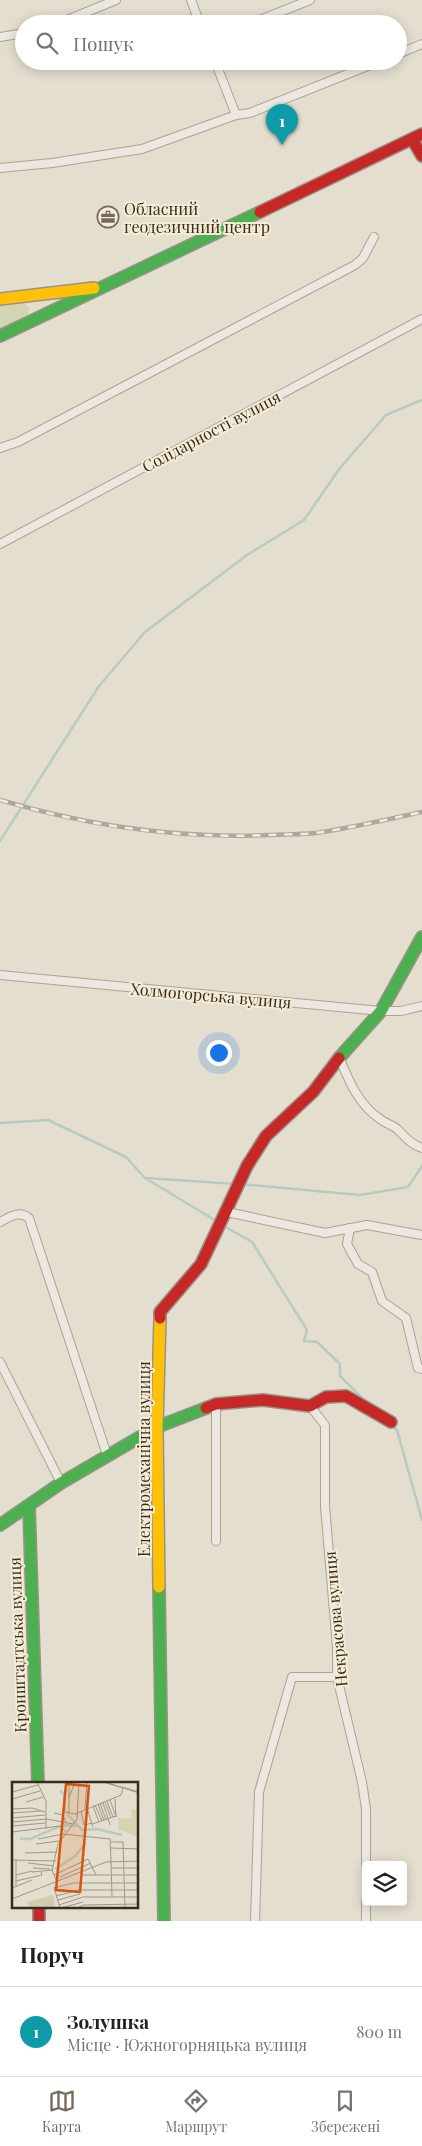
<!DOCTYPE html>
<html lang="uk">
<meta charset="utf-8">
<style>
body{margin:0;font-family:"Playfair Display",serif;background:#f2f2f2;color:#202124}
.controls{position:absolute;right:15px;bottom:15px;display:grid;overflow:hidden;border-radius:5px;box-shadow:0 2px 12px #0003}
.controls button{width:45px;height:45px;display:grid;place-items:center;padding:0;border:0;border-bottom:1px solid #e0e0e0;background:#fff;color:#202124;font:25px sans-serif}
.you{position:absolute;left:218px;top:1052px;width:18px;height:18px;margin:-12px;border:4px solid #fff;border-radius:50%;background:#1a73e8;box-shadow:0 0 0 8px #1a73e833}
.badge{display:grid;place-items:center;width:32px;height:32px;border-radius:50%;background:#746a5c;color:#fff;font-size:16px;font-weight:700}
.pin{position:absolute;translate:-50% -41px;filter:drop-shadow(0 1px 2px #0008)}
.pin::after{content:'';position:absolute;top:26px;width:18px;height:15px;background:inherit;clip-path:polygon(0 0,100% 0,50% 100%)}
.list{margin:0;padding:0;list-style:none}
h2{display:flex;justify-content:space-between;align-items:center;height:65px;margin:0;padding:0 20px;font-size:21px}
h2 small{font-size:16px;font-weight:400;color:#757577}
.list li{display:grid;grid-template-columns:32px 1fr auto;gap:15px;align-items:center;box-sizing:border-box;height:90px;padding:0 20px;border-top:1px solid #e0e0e0}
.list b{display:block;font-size:19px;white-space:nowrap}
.list p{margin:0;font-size:16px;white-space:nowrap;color:#757577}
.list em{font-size:16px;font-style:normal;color:#757577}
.icon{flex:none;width:28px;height:28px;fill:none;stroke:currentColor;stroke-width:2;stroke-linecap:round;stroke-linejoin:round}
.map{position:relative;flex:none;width:422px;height:1921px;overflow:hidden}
.search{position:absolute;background:#fff;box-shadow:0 2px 12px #0003;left:15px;right:15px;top:15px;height:55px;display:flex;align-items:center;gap:12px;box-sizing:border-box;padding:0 18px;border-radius:28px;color:#757577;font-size:19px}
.sheet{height:155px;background:#fff}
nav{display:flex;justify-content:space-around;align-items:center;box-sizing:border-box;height:70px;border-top:1px solid #e0e0e0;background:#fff;font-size:14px;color:#757577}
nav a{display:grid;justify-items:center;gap:2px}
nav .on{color:#746a5c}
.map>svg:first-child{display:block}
.green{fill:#d3d4b1}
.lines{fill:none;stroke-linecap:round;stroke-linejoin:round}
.stream{stroke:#b9cac0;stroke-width:2.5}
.street-casing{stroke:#aaa397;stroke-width:10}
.fast-casing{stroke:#999387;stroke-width:14}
.slow-casing{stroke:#999387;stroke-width:14}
.jam-casing{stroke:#999387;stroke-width:14}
.street{stroke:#ece8df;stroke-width:8}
.fast{stroke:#4caf50;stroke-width:11}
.slow{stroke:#ffc107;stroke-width:11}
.jam{stroke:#c62828;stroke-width:11}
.rail-casing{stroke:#aca89f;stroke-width:4.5}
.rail{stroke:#f5ecd5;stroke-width:2.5;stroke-dasharray:8;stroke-linecap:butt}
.labels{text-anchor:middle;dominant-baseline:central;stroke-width:4;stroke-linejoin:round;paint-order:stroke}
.poi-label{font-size:16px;fill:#382c1f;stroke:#f5ecd5;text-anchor:start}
.street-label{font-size:16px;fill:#382c1f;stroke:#f5ecd5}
.inset-river{fill:none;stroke:#b9cac0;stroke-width:2.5}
.inset-road{fill:none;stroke:#9f9788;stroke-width:1}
.view{fill:#d6540e;fill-opacity:0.15;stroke:#d6540e;stroke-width:2.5}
.inset-edge{fill:none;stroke:#382c1f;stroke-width:2.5}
</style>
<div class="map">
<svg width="422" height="1921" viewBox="0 0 422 1921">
<rect width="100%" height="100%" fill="#e4dece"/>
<!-- green -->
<path class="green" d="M23 303 29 307 28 315 0 329V305Z"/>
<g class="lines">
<!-- stream -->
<g class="stream">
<path d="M0 841 99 686 145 632 247 555 304 520 340 468 386 415 422 400"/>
<path d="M0 1123 48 1120 126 1157 145 1178 218 1222"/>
<path d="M146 1178 236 1184"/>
<path d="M241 1184 360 1195 408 1187 422 1166"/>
<path d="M222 1225 252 1242 307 1330 304 1341 317 1342 340 1364V1376L364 1400"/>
<path d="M392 1425 397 1430 422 1520"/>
</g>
<!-- street casing -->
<g class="street-casing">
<g id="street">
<path d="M191 0 200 24"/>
<path d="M57 24 116 0"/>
<path d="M250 24 310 0"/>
<path d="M0 37 24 33"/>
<path d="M398 54 422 44"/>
<path d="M215 61 236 115"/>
<path d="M0 168 52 163 142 149 236 115 250 113 380 61"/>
<path d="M0 448 18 442 355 265 363 258 374 237"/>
<path d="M0 544 422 319"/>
<path d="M0 975 381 1011H401L422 1006"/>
<path d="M339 1057C349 1081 358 1104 380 1119 385 1123 392 1125 397 1129 406 1137 410 1144 422 1148"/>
<path d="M227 1212 325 1233 367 1225 422 1235"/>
<path d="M0 1222C10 1217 19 1210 29 1218L107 1455"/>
<path d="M350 1228 347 1244 358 1264 372 1272 382 1301 406 1318 418 1368 422 1369"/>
<path d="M0 1362 61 1483"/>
<path d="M216 1404V1541"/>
<path d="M310 1406 325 1425V1506L337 1647V1677L362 1782 366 1809V1865"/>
<path d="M366 1902V1921"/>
<path d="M255 1921 259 1792 292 1677H337"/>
</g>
</g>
<!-- fast casing -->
<g class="fast-casing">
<g id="fast">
<path d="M0 336 260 212"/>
<path d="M339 1058 381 1011 422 937"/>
<path d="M29 1506 38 1784"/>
<path d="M0 1525 61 1483 157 1427 206 1408"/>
<path d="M159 1587 164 1921"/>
</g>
</g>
<!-- slow casing -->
<g class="slow-casing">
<g id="slow">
<path d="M0 299 94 288"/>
<path d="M159 1587 157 1427 160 1318"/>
</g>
</g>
<!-- jam casing -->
<g class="jam-casing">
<g id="jam">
<path d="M412 139 422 156"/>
<path d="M260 212 422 134"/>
<path d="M160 1318V1312L201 1264 247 1166 266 1136 313 1092 339 1058"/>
<path d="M206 1408 216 1404 263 1400 310 1406 326 1397 346 1396 391 1422"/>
<path d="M39 1907V1921"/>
</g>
</g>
<!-- street -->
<use href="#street" class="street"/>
<!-- fast -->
<use href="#fast" class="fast"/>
<!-- slow -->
<use href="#slow" class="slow"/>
<!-- jam -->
<use href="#jam" class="jam"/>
<!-- rail casing -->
<g class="rail-casing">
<path id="rail" d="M0 800C88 826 177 839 269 835 286 834 305 835 322 832 355 827 389 819 422 812"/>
</g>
<!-- rail -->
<use href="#rail" class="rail"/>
</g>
<!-- icons -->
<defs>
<g id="office-ring" transform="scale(1.125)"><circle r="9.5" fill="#f5ecd5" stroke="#746a5c" stroke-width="1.5"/><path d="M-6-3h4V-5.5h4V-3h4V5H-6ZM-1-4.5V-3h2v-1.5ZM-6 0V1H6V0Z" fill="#746a5c"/></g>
</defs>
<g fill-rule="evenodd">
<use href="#office-ring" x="108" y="217"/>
</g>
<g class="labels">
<!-- poi labels -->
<g class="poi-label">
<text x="124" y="208">Обласний<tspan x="124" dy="18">геодезичний центр</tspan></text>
</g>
<!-- street labels -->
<g class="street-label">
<text transform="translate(211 431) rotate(-28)">Солідарності вулиця</text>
<text transform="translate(211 995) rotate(5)">Холмогорська вулиця</text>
<text transform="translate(143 1459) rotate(-90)">Електромеханічна вулиця</text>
<text transform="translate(335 1619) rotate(-95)">Некрасова вулиця</text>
<text transform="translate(17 1645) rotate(-92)">Кронштадтська вулиця</text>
</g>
</g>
<!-- overview -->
<g transform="translate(12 1782)">
<rect width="126" height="126" fill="#e4dece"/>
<path d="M119 28H126V55L106 47V36L120 37Z" fill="#d3d4b1"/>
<path d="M41 113 43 126H18L15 120Z" fill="#cdceb0"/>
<path class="inset-river" d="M48 9 52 12 53 29M55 32 70 48 85 47 110 53M8 57H18L51 43 64 44M43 87 63 74 74 61"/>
<path class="inset-road" d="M25 0 34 19V47M57 0V31M93 0 127 11M110 5 127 10M0 10 26 3M57 16 63 0M0 17 28 9M103 17 104 35M98 18 104 35M95 19 101 35M14 20 31 15M93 20 99 36M88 21 94 38M91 21 98 43M86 22 92 39M83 23 90 39M81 24 87 40M75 26 81 45M0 27 20 26 33 30M73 27 75 0M69 29 72 43 80 41M53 30 63 32 109 13 111 6 91 0M0 31 29 29M42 31 51 33 54 41M0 36 33 33M0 40 35 37 61 42M80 42 104 34M0 44 33 41M0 50 48 44 54 50M26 57 51 52 98 57 99 79M99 60H111L113 126M24 62 47 59M99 66 127 67M13 71 45 70M0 78 44 79M4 78V104M99 79 100 115M16 81 42 84M21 86 38 87M99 86H127M20 90 41 88M4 93 20 89M42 93 76 77 84 93M69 93H127M48 95 79 81M4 99 30 93 29 90M45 100 40 88 46 62 65 37 67 0M42 105 48 126M0 106 20 98M42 106 61 101H127M44 114 67 108H127M0 117 94 80 127 79M46 118 68 112M47 123 71 115H127M49 126 71 120M65 126 72 123 127 122"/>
<path class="view" d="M54 2 77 4 68 110 44 108Z"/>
<rect width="126" height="126" class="inset-edge"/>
</g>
</svg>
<div class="controls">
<button><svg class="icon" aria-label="layers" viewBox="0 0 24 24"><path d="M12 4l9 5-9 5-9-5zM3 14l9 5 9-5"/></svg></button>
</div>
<div class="you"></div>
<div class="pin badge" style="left:282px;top:145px;background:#0f9aa8">1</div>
<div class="search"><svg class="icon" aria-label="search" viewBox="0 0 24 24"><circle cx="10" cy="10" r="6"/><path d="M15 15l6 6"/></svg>Пошук</div>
</div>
<section class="sheet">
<h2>Поруч<small></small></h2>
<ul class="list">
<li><span class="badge" style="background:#0f9aa8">1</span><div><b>Золушка</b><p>Місце · Южногорняцька вулиця</p></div><em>800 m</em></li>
</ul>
</section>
<nav>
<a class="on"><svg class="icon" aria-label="map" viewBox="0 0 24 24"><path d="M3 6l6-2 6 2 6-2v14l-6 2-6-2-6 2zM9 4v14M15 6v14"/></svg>Карта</a>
<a><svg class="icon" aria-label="directions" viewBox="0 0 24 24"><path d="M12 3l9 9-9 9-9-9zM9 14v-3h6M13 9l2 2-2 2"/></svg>Маршрут</a>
<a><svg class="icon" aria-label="saved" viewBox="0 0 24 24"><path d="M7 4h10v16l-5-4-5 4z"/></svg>Збережені</a>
</nav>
